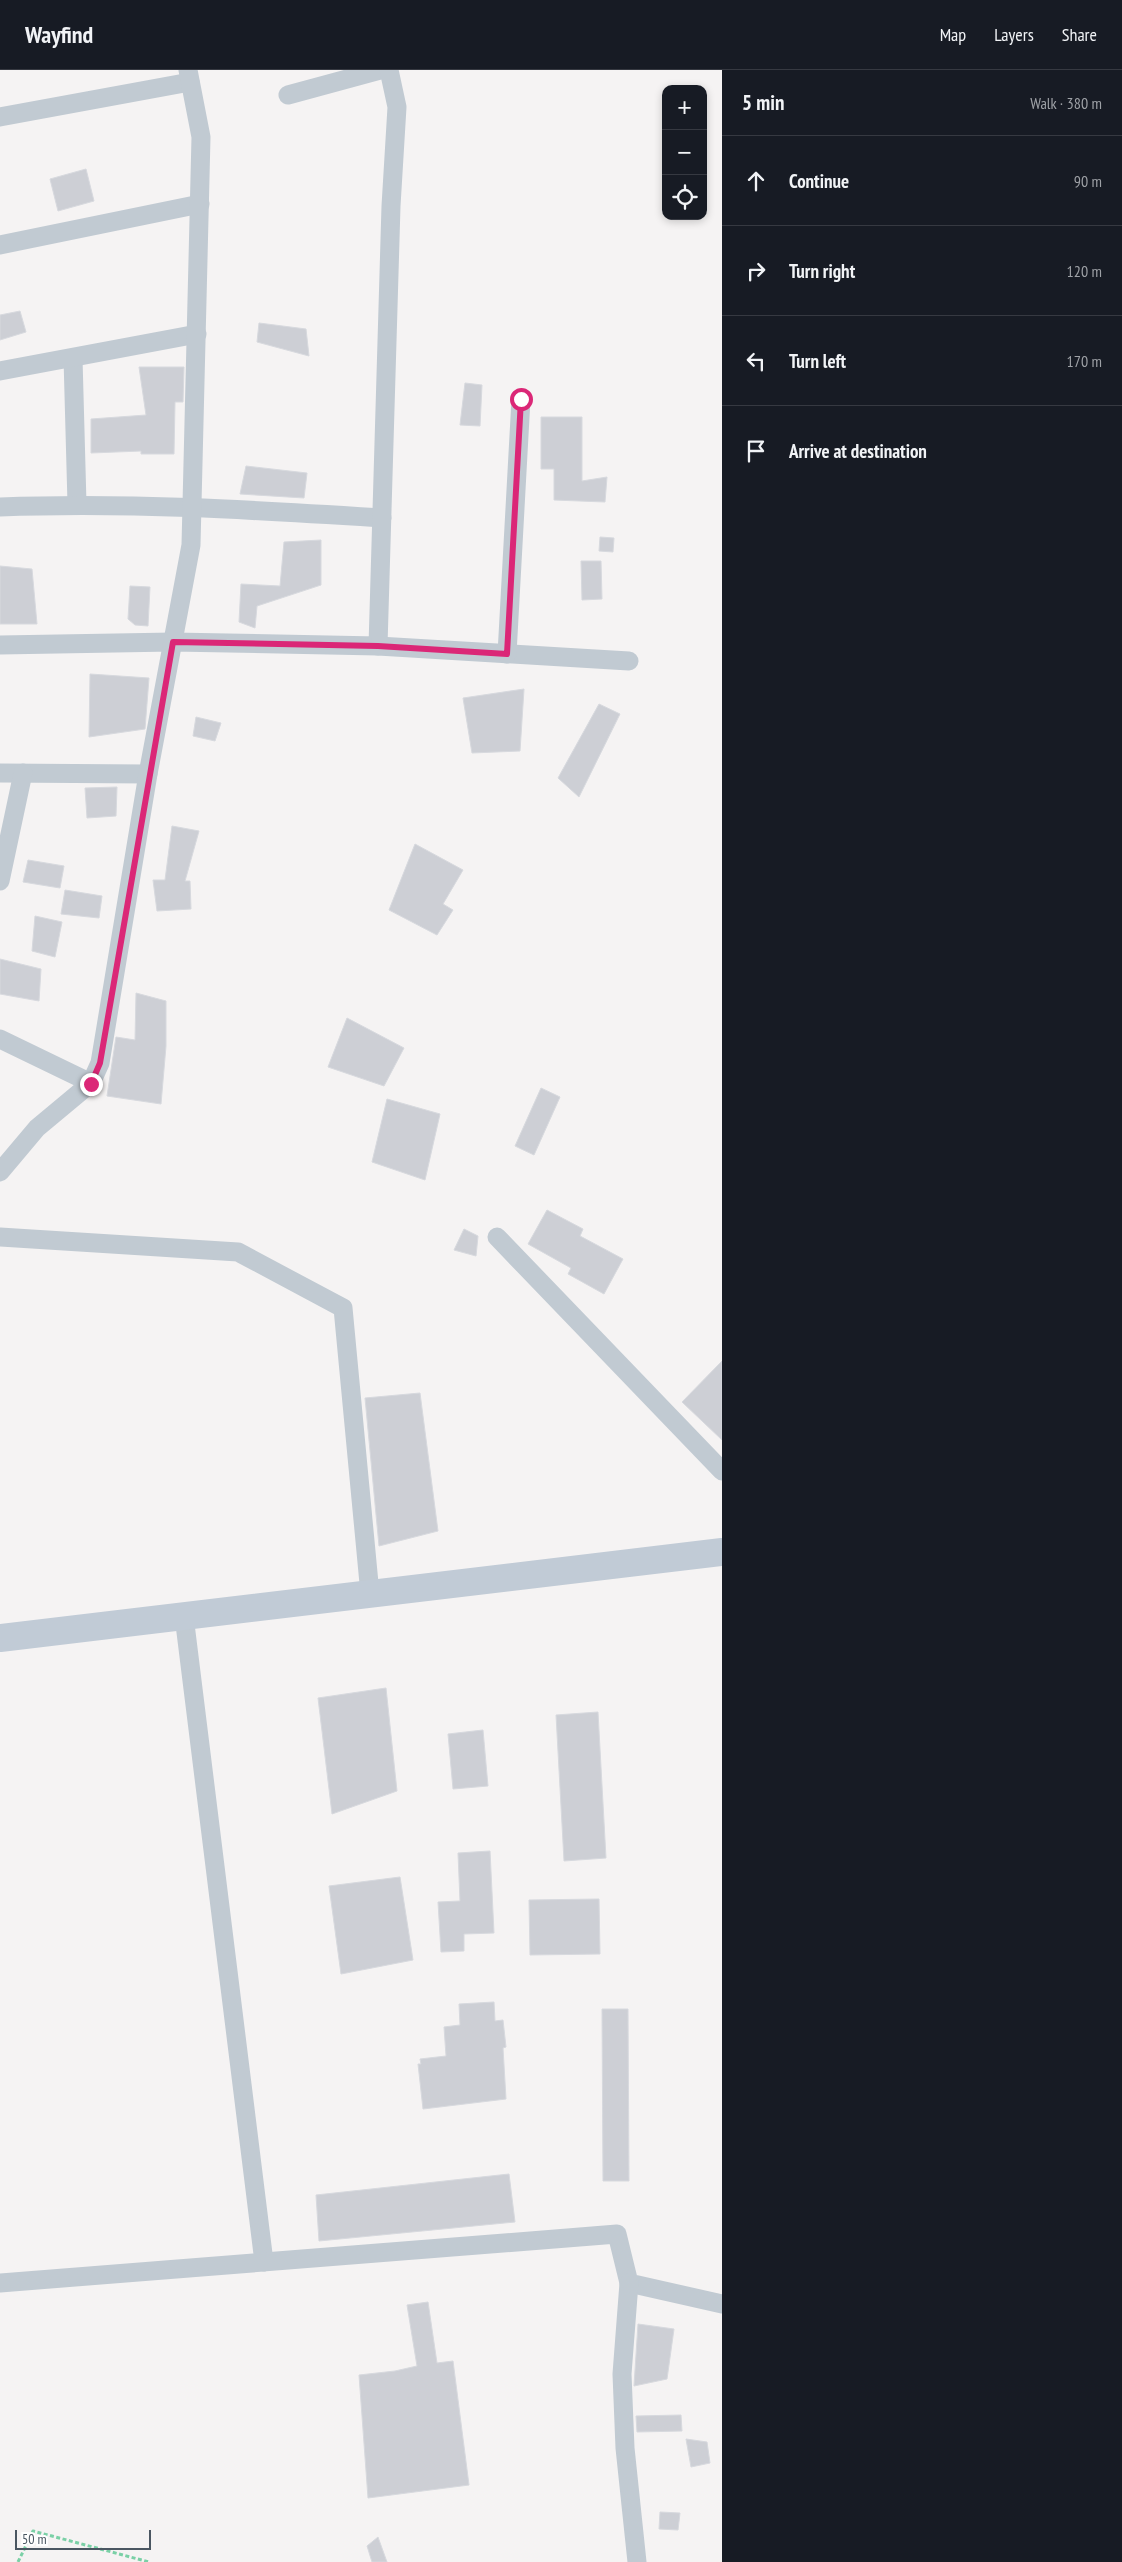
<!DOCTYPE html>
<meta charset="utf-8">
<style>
body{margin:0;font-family:"PT Sans Narrow",sans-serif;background:#20242c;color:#f1f3f6}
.controls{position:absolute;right:15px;top:15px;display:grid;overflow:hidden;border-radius:10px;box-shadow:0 2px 8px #0003}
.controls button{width:45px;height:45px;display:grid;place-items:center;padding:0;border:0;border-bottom:1px solid #363941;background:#171b24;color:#f1f3f6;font:25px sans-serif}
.scale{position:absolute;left:15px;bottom:12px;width:136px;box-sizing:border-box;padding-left:5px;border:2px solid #4a5661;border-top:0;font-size:14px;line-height:18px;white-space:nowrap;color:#4a5661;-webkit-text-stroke:4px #fff;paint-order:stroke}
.stop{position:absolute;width:15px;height:15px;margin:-11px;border:4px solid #db2777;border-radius:50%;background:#fff}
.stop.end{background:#db2777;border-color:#fff;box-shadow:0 1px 5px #0008}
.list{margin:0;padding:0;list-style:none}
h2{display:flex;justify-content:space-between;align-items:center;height:65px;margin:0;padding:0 20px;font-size:21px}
h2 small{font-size:16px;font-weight:400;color:#9ea1a6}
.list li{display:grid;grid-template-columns:32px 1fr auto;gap:15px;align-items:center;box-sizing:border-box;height:90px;padding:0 20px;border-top:1px solid #363941}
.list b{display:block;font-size:19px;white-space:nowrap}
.list em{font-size:16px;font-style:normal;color:#9ea1a6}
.icon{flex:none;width:28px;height:28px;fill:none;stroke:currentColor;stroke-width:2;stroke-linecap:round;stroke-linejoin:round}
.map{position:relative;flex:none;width:722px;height:2492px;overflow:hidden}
header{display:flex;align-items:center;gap:30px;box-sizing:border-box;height:70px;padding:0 25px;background:#171b24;border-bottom:1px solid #363941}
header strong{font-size:24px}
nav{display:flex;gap:28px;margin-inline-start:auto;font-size:18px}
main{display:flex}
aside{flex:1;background:#171b24}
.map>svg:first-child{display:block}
.building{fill:#cdcfd5;stroke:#d7d9de}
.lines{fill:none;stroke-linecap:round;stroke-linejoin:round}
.path{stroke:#7ad0a6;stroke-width:3;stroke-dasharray:4 2.5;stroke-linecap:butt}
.minor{stroke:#c1cad2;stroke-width:19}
.secondary{stroke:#c1cbd6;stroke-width:28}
.route{stroke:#db2777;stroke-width:6}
</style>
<header>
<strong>Wayfind</strong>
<nav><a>Map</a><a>Layers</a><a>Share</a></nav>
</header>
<main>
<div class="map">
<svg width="722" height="2492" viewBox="0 0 722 2492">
<rect width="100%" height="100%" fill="#f5f3f3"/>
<!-- building -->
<g class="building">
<path d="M86 99 94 131 58 141 50 109Z"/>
<path d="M20 241 26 262 0 270V245Z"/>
<path d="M259 253 306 259 309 286 257 272Z"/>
<path d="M139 297H184L183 332H175L174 384H141V381L91 383V349L146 345Z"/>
<path d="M465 313 482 315 480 356 460 355Z"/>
<path d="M541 347H582V411L607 407 605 432 554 430V399H541Z"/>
<path d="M246 396 307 403 304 428 240 424Z"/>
<path d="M600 467 614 468 613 482 599 481Z"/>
<path d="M321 470V515L257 536 255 558 239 552 241 514 280 516 284 472Z"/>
<path d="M581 491H601L602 529 582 530Z"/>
<path d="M0 496 32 499 37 554H0Z"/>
<path d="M130 516 150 517 148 556 135 555 128 549Z"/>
<path d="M90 604 149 608 145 659 89 667Z"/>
<path d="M524 619 520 681 472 683 463 628Z"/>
<path d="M599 634 620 644 579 727 558 708Z"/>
<path d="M196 647 221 653 215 671 193 666Z"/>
<path d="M117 717 116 746 87 748 85 718Z"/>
<path d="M172 756 199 761 185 811H190L191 839 157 841 153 810H165Z"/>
<path d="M415 774 463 800 443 834 453 840 437 865 389 840Z"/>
<path d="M28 790 64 796 60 818 23 812Z"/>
<path d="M65 820 102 826 99 848 61 844Z"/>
<path d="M35 846 62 852 55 887 32 881Z"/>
<path d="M0 889 41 899 39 931 0 924Z"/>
<path d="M136 923 166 931V976L161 1034 107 1026 116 967 135 970Z"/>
<path d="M347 948 404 978 384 1016 328 997Z"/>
<path d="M541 1018 560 1027 534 1085 515 1076Z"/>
<path d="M387 1029 440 1044 425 1110 372 1092Z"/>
<path d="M547 1140 583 1159 580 1166 623 1189 604 1224 568 1204 571 1198 528 1174Z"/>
<path d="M464 1159 478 1166 476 1186 454 1180Z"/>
<path d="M722 1291V1370L682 1332Z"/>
<path d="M420 1323 438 1461 379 1476 365 1328Z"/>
<path d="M386 1618 397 1721 332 1744 318 1628Z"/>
<path d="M598 1642 606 1788 564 1791 556 1645Z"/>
<path d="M483 1660 488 1716 453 1719 448 1664Z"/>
<path d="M490 1781 494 1863 464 1864V1881L441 1882 438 1832 460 1831 458 1783Z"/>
<path d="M400 1807 413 1890 341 1904 329 1816Z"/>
<path d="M599 1829 600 1884 530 1885 529 1830Z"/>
<path d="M494 1932 495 1951 503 1950 506 1977 503 1978 506 2029 423 2039 418 1994H421L420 1989 446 1986 444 1957 460 1955 459 1934Z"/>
<path d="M602 1939H628L629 2111H603Z"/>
<path d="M509 2104 515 2152 319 2171 316 2125Z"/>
<path d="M428 2232 437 2293 453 2291 469 2415 368 2428 359 2305 395 2301 417 2296 407 2235Z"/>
<path d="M638 2254 674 2259 667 2309 634 2316Z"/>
<path d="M681 2345 682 2361 637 2362 636 2346Z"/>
<path d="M686 2369 707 2372 710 2393 691 2397Z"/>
<path d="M660 2442 680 2443 678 2460 659 2459Z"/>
<path d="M378 2467 387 2492H372L367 2476Z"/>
</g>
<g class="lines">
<!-- path -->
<path class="path" d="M18 2492 33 2461 149 2492"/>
<!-- minor -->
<g class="minor">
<path d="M288 25 380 0"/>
<path d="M0 47 190 12"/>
<path d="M0 175 200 134"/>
<path d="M73 288 77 434"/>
<path d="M0 301 197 264"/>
<path d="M0 437C128 432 254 440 382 448"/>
<path d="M0 575 173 572 378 576 391 136 397 37 389 0"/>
<path d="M378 576 629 591"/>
<path d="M507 584 521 329"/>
<path d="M0 703 148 704"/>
<path d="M0 811 23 703"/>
<path d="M0 969 91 1013"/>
<path d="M0 1102 37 1058 91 1013 100 993 148 704 191 475 201 67 188 0"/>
<path d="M0 1167 238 1182 343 1238 370 1524"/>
<path d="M497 1167 722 1401"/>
<path d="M184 1546 264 2192"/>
<path d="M0 2213 617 2164 629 2213 722 2234"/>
<path d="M629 2213 622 2304 625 2378 637 2492"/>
</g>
<!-- secondary -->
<path class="secondary" d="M0 1568 722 1482"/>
</g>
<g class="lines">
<!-- route -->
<path class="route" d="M91 1014 100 993 173 572 378 576 507 584 521 329"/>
</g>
</svg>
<div class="controls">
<button>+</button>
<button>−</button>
<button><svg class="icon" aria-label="locate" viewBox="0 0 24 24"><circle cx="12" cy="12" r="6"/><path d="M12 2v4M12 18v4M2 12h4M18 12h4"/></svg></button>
</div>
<div class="scale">50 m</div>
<div class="stop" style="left:521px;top:329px"></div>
<div class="stop end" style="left:91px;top:1014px"></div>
</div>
<aside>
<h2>5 min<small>Walk · 380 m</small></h2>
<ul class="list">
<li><svg class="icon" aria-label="ahead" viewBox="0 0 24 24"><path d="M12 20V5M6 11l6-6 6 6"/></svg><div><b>Continue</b></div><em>90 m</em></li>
<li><svg class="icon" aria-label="right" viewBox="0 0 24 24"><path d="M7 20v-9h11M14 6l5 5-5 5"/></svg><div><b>Turn right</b></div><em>120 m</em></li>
<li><svg class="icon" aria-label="left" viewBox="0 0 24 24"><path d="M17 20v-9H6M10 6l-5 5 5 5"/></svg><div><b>Turn left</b></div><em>170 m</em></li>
<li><svg class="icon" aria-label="arrive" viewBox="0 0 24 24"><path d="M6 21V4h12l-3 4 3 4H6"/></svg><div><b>Arrive at destination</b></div></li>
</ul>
</aside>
</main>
